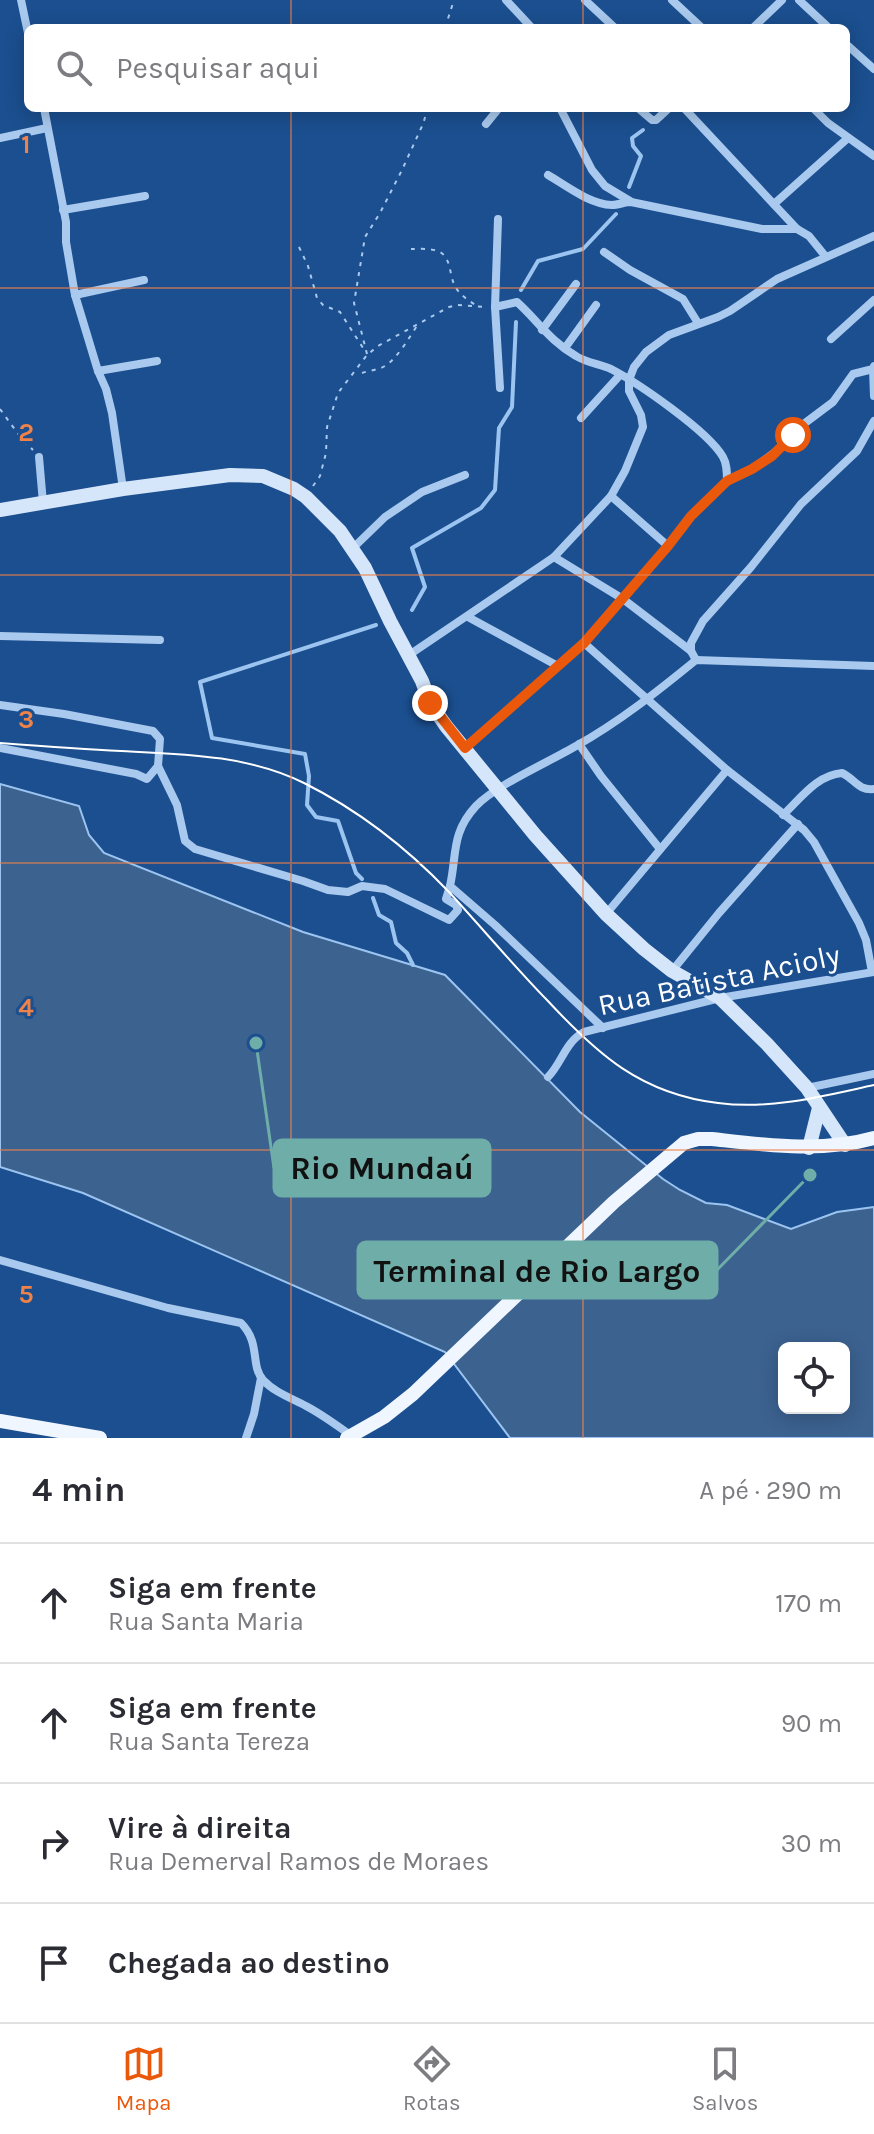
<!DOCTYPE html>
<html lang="pt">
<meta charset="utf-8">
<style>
body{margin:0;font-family:Karla,sans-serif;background:#f7f7f7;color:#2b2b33}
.controls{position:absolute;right:24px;bottom:24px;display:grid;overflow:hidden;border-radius:12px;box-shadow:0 4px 20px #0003}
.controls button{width:72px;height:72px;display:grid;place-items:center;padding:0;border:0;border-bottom:2px solid #e1e1e2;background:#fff;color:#2b2b33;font:40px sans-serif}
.stop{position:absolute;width:24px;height:24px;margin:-18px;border:6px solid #ea580c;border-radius:50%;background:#fff}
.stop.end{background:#ea580c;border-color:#fff;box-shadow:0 2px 8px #0008}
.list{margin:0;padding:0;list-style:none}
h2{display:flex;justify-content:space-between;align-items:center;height:104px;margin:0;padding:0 32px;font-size:34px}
h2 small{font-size:26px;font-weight:400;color:#7c7c81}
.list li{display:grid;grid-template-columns:52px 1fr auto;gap:24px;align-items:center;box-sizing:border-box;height:120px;padding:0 32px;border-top:2px solid #e1e1e2}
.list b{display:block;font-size:30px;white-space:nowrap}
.list p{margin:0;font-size:26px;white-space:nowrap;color:#7c7c81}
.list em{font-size:26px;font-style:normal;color:#7c7c81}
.icon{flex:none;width:44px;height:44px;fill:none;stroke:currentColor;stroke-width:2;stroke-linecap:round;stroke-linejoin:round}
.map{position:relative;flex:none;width:874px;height:1438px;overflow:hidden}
.search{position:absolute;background:#fff;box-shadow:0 4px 20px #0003;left:24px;right:24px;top:24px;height:88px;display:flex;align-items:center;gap:20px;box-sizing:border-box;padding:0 28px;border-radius:12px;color:#7c7c81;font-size:30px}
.sheet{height:584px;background:#fff}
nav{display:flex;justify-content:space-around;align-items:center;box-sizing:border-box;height:112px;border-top:2px solid #e1e1e2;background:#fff;font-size:22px;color:#7c7c81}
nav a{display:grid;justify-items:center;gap:4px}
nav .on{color:#ea580c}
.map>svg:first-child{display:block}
.water{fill:#3c6290;stroke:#9cc4f0;stroke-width:2;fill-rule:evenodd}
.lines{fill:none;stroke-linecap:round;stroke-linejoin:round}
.stream{stroke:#9cc4f0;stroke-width:4}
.path{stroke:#a9c9ee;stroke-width:2;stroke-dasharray:4 6;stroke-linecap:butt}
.street{stroke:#a9c9ee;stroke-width:8}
.secondary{stroke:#d6e6fa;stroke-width:14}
.primary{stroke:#f0f6ff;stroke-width:14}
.tram{stroke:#fff;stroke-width:2}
.route{stroke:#ea580c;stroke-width:10}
.grid{fill:none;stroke:#ee8249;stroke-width:2;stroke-opacity:0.55}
.labels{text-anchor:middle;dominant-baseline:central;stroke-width:6;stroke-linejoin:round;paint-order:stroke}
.street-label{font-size:30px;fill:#fff;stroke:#1b4f8f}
.grid-label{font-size:26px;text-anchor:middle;font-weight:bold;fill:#ee8249;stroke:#1b4f8f;stroke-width:6;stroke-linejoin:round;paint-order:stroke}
.leader{fill:none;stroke:#6fada8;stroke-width:3}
.callout-dot{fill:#6fada8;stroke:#1b4f8f;stroke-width:3}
.callout{fill:#6fada8;stroke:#6fada8;stroke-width:3}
.callout-label{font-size:32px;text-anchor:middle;font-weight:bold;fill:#111}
</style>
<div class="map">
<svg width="874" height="1438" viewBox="0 0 874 1438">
<rect width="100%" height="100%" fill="#1b4f8f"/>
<!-- water -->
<path class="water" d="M0 784 79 806 89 835 104 853 303 932 445 975 580 1112 663 1179 680 1190 706 1203 727 1205 791 1229 837 1212 874 1207V1438H510L445 1352 83 1193 0 1167ZM784 1348H844V1408H784Z"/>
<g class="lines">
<!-- stream -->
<g class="stream">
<path d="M629 187 641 156 633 146 632 138 643 130"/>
<path d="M521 290 538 261 583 249 616 214"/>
<path d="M412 610 425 587 412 548 481 508 495 490 499 428 512 407 516 322"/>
<path d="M362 879 356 873 338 821 316 817 307 805 309 776 305 754 212 738 200 682 376 625"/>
<path d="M373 898 379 915 391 922 396 943 407 953 413 965"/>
</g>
<!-- path -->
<g class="path">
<path d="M445 28 454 0"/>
<path d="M299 247 308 266 317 298 323 305 340 312 365 351"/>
<path d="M411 249C419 249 430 248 437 251 451 255 449 273 454 284 458 294 468 300 477 306"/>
<path d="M367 354 354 303 365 237 380 213 402 170 423 124 428 108"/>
<path d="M362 373C368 371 375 370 381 368 397 361 409 337 419 323"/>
<path d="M0 409 21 438 33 450"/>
<path d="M313 486 320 476 326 453 327 427 338 393 367 355 378 346 449 307 457 305 486 307"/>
</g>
<!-- street -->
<g class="street">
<path d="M21 0 28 33"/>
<path d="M506 0 532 28"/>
<path d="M585 0 615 28"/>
<path d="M672 0 702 28"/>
<path d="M799 0 829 28"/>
<path d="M753 28 782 0"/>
<path d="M846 44 874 69"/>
<path d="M44 108 66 222V242L75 295 98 371 106 389 112 413 123 489"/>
<path d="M560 108 592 170 605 186 630 201"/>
<path d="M638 108 652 120H656L669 108"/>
<path d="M684 108 797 229 809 236 826 257"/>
<path d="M813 108 828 123 874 156"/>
<path d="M486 124 499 108"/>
<path d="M0 138 47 128"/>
<path d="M548 175C567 186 589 204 612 205 618 205 625 202 631 202L762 229H797"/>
<path d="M774 204 848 138"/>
<path d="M63 210 145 196"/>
<path d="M498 219 495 307 500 388"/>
<path d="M604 252 630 270 683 299 698 323"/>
<path d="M75 295 144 280"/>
<path d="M495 307 517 302C538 321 550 341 576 356 587 363 600 364 611 369 638 383 708 431 723 457 727 464 727 472 727 481"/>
<path d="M542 330 576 284"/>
<path d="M831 339 874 300"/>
<path d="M565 348 596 305"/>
<path d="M873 369 874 396"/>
<path d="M98 371 157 361"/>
<path d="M581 418 620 375"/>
<path d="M39 457 43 503"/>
<path d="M611 496 668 546"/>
<path d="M353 548 385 517 422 492 465 475"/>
<path d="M554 557 623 599 691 651"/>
<path d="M468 617 556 665"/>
<path d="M0 636 160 640"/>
<path d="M584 643 727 770 804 830 814 842 859 923 866 940 872 972"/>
<path d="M409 655 554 557 611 496 625 471 643 427 641 415 629 391V380L634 367 646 352 669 335 718 317 730 311 777 279 874 236"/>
<path d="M696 660 691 651V643L703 621 751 567 801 504 857 451 874 421"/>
<path d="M0 705 64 714 153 731 160 739 158 766 177 805 185 841 195 849 303 881 328 890 348 892 362 886 385 889 449 920 458 910 456 905 446 899 450 886"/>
<path d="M579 744 601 776 660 849"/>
<path d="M0 748 136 774 147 779 158 766"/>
<path d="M465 748 584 643 668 546 691 516 727 481 752 469 782 447 805 423 833 402 853 374 873 369 874 366"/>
<path d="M783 815C801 798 817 775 842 773 855 779 858 791 874 789"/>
<path d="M606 914 727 770"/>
<path d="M672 971 719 913 798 824"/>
<path d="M603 1028 495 925 450 886C457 854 451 833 476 806 496 785 549 762 576 746 619 722 658 691 696 660L874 666"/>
<path d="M548 1077C562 1063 565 1042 584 1032L720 998 874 972"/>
<path d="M807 1088 874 1074"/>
<path d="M0 1260 168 1308 241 1323C261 1343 250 1365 263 1380 274 1392 291 1398 306 1406 323 1415 338 1426 353 1437"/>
<path d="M246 1438 254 1414 261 1378"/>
</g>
<!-- secondary -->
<g class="secondary">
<path d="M0 510 123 489 230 475 263 476 294 489 306 497 340 531 365 568 390 621 422 681 430 703 446 726 535 835 606 914 644 949 672 971 720 998 767 1044 807 1088 845 1145"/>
<path d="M809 1148 819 1108"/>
</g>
<!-- primary -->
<g class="primary">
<path d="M0 1421 100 1438"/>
<path d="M347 1438 384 1417 413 1394 614 1202 684 1143 698 1139H712C766 1145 821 1153 874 1138"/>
</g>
<!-- tram -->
<path class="tram" d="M0 743C40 746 80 749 121 751 183 754 248 755 304 783 358 810 407 848 449 892 482 928 513 965 547 1000 597 1054 641 1094 718 1103 771 1110 823 1096 874 1085"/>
</g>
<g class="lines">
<!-- route -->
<path class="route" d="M430 703 465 748 584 643 668 546 691 516 727 481 752 469 772 456 793 435"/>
</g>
<!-- grid -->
<path class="grid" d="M291 0V28M583 0V28M291 108V1438M583 108V1438M0 288H874M0 575H874M0 863H874M0 1150H874"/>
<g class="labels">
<!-- street labels -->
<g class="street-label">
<text transform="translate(719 980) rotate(-12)">Rua Batista Acioly</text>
</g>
</g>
<g class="grid-label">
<text x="26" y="153">1</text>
<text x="26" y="441">2</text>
<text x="26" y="728">3</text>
<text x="26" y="1016">4</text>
<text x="26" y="1303">5</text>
</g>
<!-- callouts -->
<path class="leader" d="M256 1043L274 1168M810 1175L717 1270"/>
<g class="callout-dot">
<circle cx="256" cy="1043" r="8"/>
<circle cx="810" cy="1175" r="8"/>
</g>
<g class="callout">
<rect x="274" y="1140" width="216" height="56" rx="8"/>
<rect x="358" y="1242" width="359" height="56" rx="8"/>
</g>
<g class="callout-label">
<text x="382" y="1179">Rio Mundaú</text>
<text x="537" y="1282">Terminal de Rio Largo</text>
</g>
</svg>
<div class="controls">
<button><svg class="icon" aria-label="locate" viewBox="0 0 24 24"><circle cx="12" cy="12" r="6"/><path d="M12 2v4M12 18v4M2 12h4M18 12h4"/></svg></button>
</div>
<div class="stop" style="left:793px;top:435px"></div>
<div class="stop end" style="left:430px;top:703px"></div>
<div class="search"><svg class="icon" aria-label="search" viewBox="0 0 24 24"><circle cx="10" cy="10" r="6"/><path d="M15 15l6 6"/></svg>Pesquisar aqui</div>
</div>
<section class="sheet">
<h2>4 min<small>A pé · 290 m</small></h2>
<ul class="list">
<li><svg class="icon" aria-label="ahead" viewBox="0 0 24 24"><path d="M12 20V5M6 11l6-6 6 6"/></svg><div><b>Siga em frente</b><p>Rua Santa Maria</p></div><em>170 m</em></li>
<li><svg class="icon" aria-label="ahead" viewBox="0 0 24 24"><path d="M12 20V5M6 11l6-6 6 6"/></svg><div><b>Siga em frente</b><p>Rua Santa Tereza</p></div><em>90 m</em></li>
<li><svg class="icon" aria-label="right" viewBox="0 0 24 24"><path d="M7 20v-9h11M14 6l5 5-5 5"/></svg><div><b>Vire à direita</b><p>Rua Demerval Ramos de Moraes</p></div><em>30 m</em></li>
<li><svg class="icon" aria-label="arrive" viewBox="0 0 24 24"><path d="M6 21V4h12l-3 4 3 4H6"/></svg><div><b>Chegada ao destino</b></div></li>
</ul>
</section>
<nav>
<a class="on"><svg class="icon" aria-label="map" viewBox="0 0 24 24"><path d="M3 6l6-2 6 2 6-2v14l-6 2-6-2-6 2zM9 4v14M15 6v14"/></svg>Mapa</a>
<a><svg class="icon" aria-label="directions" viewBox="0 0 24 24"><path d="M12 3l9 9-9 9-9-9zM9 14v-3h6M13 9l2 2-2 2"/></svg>Rotas</a>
<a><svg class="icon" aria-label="saved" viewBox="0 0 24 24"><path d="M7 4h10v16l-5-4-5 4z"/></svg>Salvos</a>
</nav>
